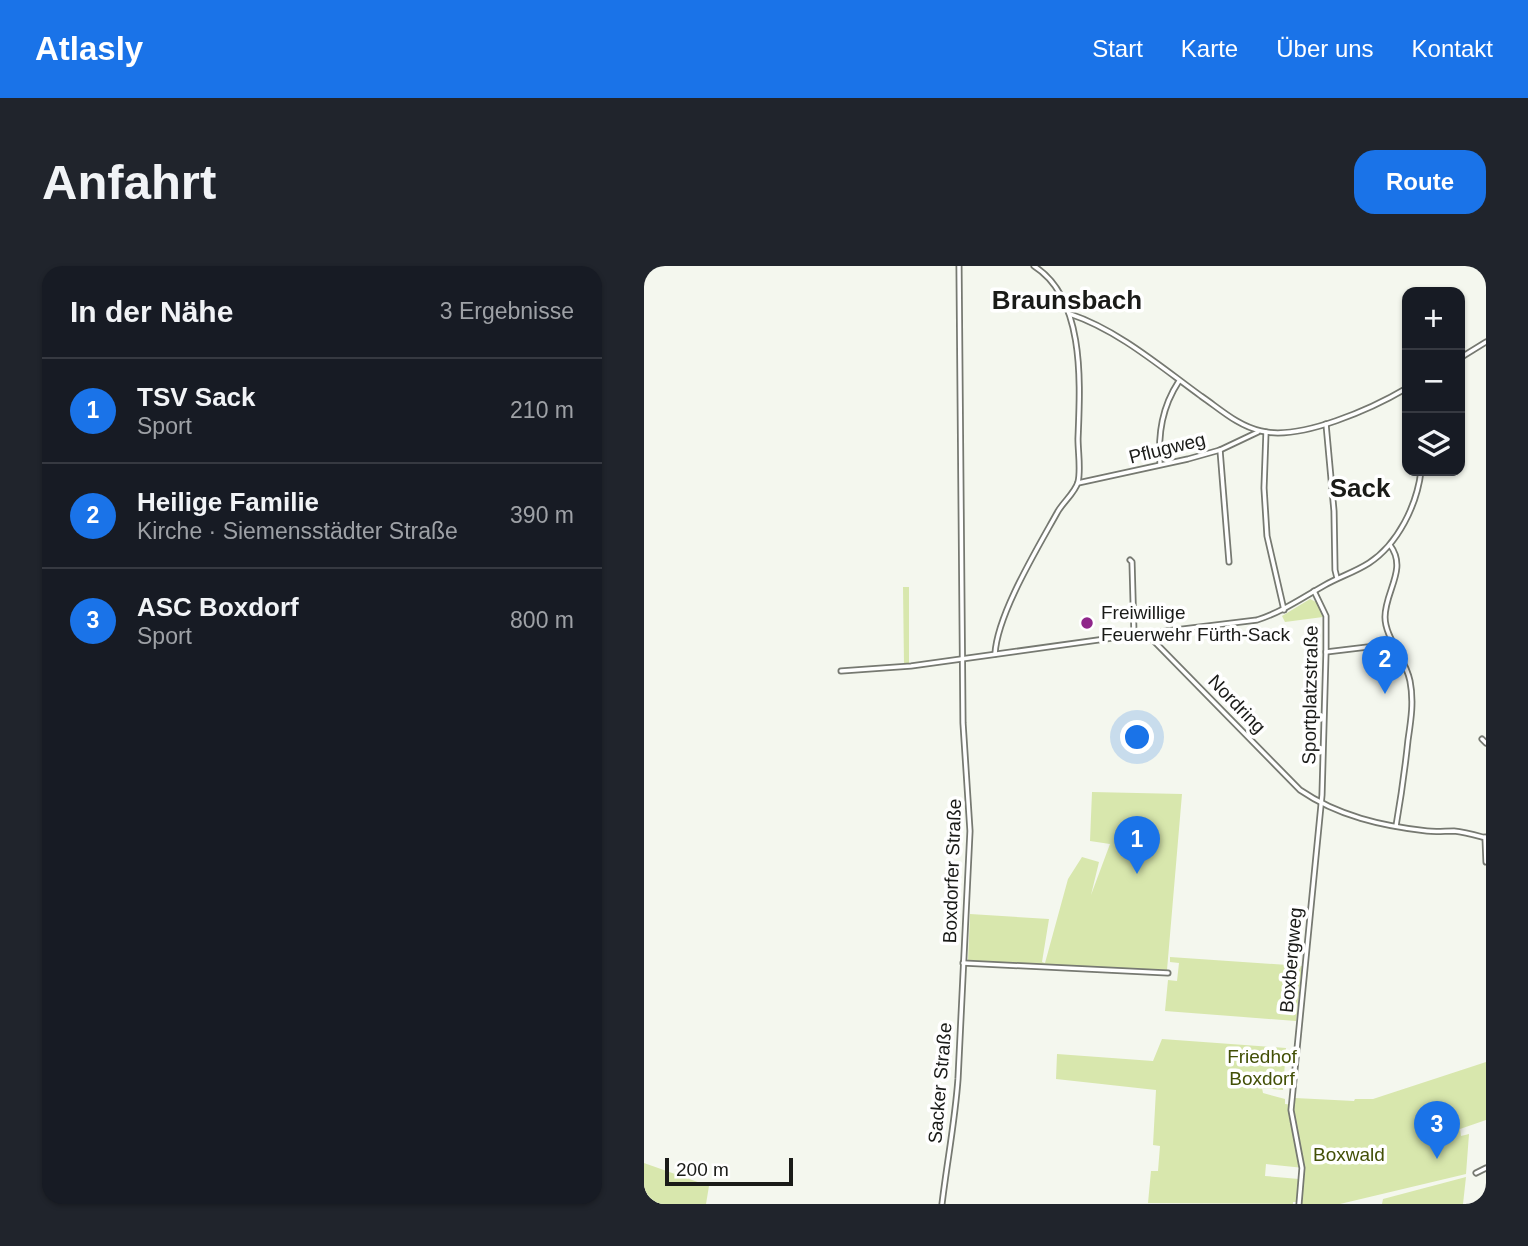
<!DOCTYPE html>
<html lang="de">
<meta charset="utf-8">
<style>
body{margin:0;font-family:Arial,sans-serif;background:#20242c;color:#f1f3f6}
.controls{position:absolute;right:21px;top:21px;display:grid;overflow:hidden;border-radius:14px;box-shadow:0 2px 5px #0004}
.controls button{width:63px;height:63px;display:grid;place-items:center;padding:0;border:0;border-bottom:2px solid #363941;background:#171b24;color:#f1f3f6;font:35px sans-serif}
.scale{position:absolute;left:21px;bottom:18px;width:128px;box-sizing:border-box;padding-left:7px;border:4px solid #1a1b18;border-top:0;font-size:19px;line-height:24px;white-space:nowrap;color:#1a1b18;-webkit-text-stroke:5px #fff;paint-order:stroke}
.you{position:absolute;left:494px;top:472px;width:24px;height:24px;margin:-18px;border:5px solid #fff;border-radius:50%;background:#1a73e8;box-shadow:0 0 0 10px #1a73e833}
.badge{display:grid;place-items:center;width:46px;height:46px;border-radius:50%;background:#1a73e8;color:#fff;font-size:23px;font-weight:700}
.pin{position:absolute;translate:-50% -58px;filter:drop-shadow(0 2px 4px #0008)}
.pin::after{content:'';position:absolute;top:37px;width:24px;height:21px;background:inherit;clip-path:polygon(0 0,100% 0,50% 100%)}
.list{margin:0;padding:0;list-style:none}
h2{display:flex;justify-content:space-between;align-items:center;height:91px;margin:0;padding:0 28px;font-size:30px}
h2 small{font-size:23px;font-weight:400;color:#9ea1a6}
.list li{display:grid;grid-template-columns:46px 1fr auto;gap:21px;align-items:center;box-sizing:border-box;height:105px;padding:0 28px;border-top:2px solid #363941}
.list b{display:block;font-size:26px;white-space:nowrap}
.list p{margin:0;font-size:23px;white-space:nowrap;color:#9ea1a6}
.list em{font-size:23px;font-style:normal;color:#9ea1a6}
.icon{flex:none;width:38px;height:38px;fill:none;stroke:currentColor;stroke-width:2;stroke-linecap:round;stroke-linejoin:round}
.map{position:relative;flex:none;width:842px;height:938px;overflow:hidden;border-radius:21px}
header{display:flex;align-items:center;gap:42px;box-sizing:border-box;height:98px;padding:0 35px;background:#1a73e8;color:#fff}
header strong{font-size:33px}
nav{display:flex;gap:38px;margin-inline-start:auto;font-size:24px}
.intro{display:flex;align-items:center;justify-content:space-between;box-sizing:border-box;height:168px;padding:0 42px}
h1{margin:0;font-size:49px}
.button{padding:18px 32px;border-radius:21px;background:#1a73e8;color:#fff;font-size:24px;font-weight:700}
main{display:flex;gap:42px;padding:0 42px}
aside{flex:1;background:#171b24;border-radius:21px;box-shadow:0 2px 5px #0004}
.map>svg:first-child{display:block}
.green{fill:#d8e7ad}
.lines{fill:none;stroke-linecap:round;stroke-linejoin:round}
.minor-casing{stroke:#767971;stroke-width:7}
.minor{stroke:#fff;stroke-width:3.5}
.poi-dot{fill:#8f268a;stroke:#fff;stroke-width:2.5}
.labels{text-anchor:middle;dominant-baseline:central;stroke-width:7;stroke-linejoin:round;paint-order:stroke}
.street-label{font-size:19px;fill:#1a1b18;stroke:#fff}
.poi-label{font-size:19px;fill:#1a1b18;stroke:#fff;text-anchor:start}
.park-label{font-size:19px;fill:#435007;stroke:#fff}
.district-label{font-size:26px;font-weight:bold;fill:#1a1b18;stroke:#fff}
</style>
<header>
<strong>Atlasly</strong>
<nav><a>Start</a><a>Karte</a><a>Über uns</a><a>Kontakt</a></nav>
</header>
<div class="intro"><h1>Anfahrt</h1><a class="button">Route</a></div>
<main>
<aside>
<h2>In der Nähe<small>3 Ergebnisse</small></h2>
<ul class="list">
<li><span class="badge">1</span><div><b>TSV Sack</b><p>Sport</p></div><em>210 m</em></li>
<li><span class="badge">2</span><div><b>Heilige Familie</b><p>Kirche · Siemensstädter Straße</p></div><em>390 m</em></li>
<li><span class="badge">3</span><div><b>ASC Boxdorf</b><p>Sport</p></div><em>800 m</em></li>
</ul>
</aside>
<div class="map">
<svg width="842" height="938" viewBox="0 0 842 938">
<rect width="100%" height="100%" fill="#f4f7ee"/>
<!-- green -->
<g class="green">
<path d="M259 321H265V399H260Z"/>
<path d="M666 333 674 337 679 351 641 356 638 350Z"/>
<path d="M448 526 538 528 523 704 324 695 326 648 405 653 398 696 401 697 424 613 438 591 455 596 447 629 466 578 446 575Z"/>
<path d="M526 691 658 700 652 755 521 745 524 714 533 715 535 697 526 696Z"/>
<path d="M518 773 642 782 639 824 618 822 619 827 641 833V838L650 839 651 832 710 835 711 833H729L842 796V854L816 863 817 870 825 868 822 908 696 938H657L660 902 622 898 621 910 655 913 653 936H649V938L504 937 507 905H514L516 880 509 879 512 824 412 813 413 788 509 795Z"/>
<path d="M0 897 65 920 62 938H0Z"/>
<path d="M822 911 819 938H738L739 933Z"/>
</g>
<g class="lines">
<!-- minor casing -->
<g class="minor-casing">
<g id="minor">
<path d="M426 48C474 64 517 101 557 130 576 143 594 160 617 165 657 175 729 142 763 122"/>
<path d="M816 92 842 76"/>
<path d="M682 158 690 245 691 304 693 312"/>
<path d="M622 166 620 222 623 270 640 344"/>
<path d="M576 184 585 296"/>
<path d="M516 198C514 167 518 141 535 115"/>
<path d="M434 217 544 193 576 184 614 166"/>
<path d="M746 279C764 303 741 325 741 351 741 372 762 393 766 415 770 435 767 454 764 474 761 503 757 531 752 560"/>
<path d="M486 294 488 296 490 368"/>
<path d="M502 367 656 524C694 550 738 560 783 565 792 566 801 565 810 565 821 566 831 569 842 572"/>
<path d="M682 386 732 380"/>
<path d="M351 388C353 349 393 283 413 247 418 237 431 227 434 216 437 204 434 186 434 173 436 119 442 33 390 0"/>
<path d="M197 405 267 400 490 369 613 354C638 346 658 332 681 319 695 311 711 306 725 297 754 278 773 239 777 205"/>
<path d="M838 473 842 477"/>
<path d="M841 571 842 596"/>
<path d="M319 697 524 707"/>
<path d="M832 907 842 902"/>
<path d="M298 938C303 896 311 855 314 813L326 565 319 457 315 0"/>
<path d="M655 938 658 902 647 844 678 529 682 386V350L670 325"/>
</g>
</g>
<!-- minor -->
<use href="#minor" class="minor"/>
</g>
<!-- markers -->
<circle class="poi-dot" cx="443" cy="357" r="7"/>
<g class="labels">
<!-- street labels -->
<g class="street-label">
<text transform="translate(523 182) rotate(-14)">Pflugweg</text>
<text transform="translate(666 429) rotate(-89)">Sportplatzstraße</text>
<text transform="translate(593 438) rotate(46)">Nordring</text>
<text transform="translate(308 605) rotate(-88)">Boxdorfer Straße</text>
<text transform="translate(647 694) rotate(-85)">Boxbergweg</text>
<text transform="translate(296 817) rotate(-85)">Sacker Straße</text>
</g>
<!-- poi labels -->
<g class="poi-label">
<text x="457" y="346">Freiwillige<tspan x="457" dy="22">Feuerwehr Fürth-Sack</tspan></text>
</g>
<!-- park labels -->
<g class="park-label">
<text x="618" y="790">Friedhof<tspan x="618" dy="22">Boxdorf</tspan></text>
<text x="705" y="888">Boxwald</text>
</g>
<!-- district labels -->
<g class="district-label">
<text x="423" y="34">Braunsbach</text>
<text x="716" y="222">Sack</text>
</g>
</g>
</svg>
<div class="controls">
<button>+</button>
<button>−</button>
<button><svg class="icon" aria-label="layers" viewBox="0 0 24 24"><path d="M12 4l9 5-9 5-9-5zM3 14l9 5 9-5"/></svg></button>
</div>
<div class="scale">200 m</div>
<div class="you"></div>
<div class="pin badge" style="left:493px;top:608px">1</div>
<div class="pin badge" style="left:741px;top:428px">2</div>
<div class="pin badge" style="left:793px;top:893px">3</div>
</div>
</main>
